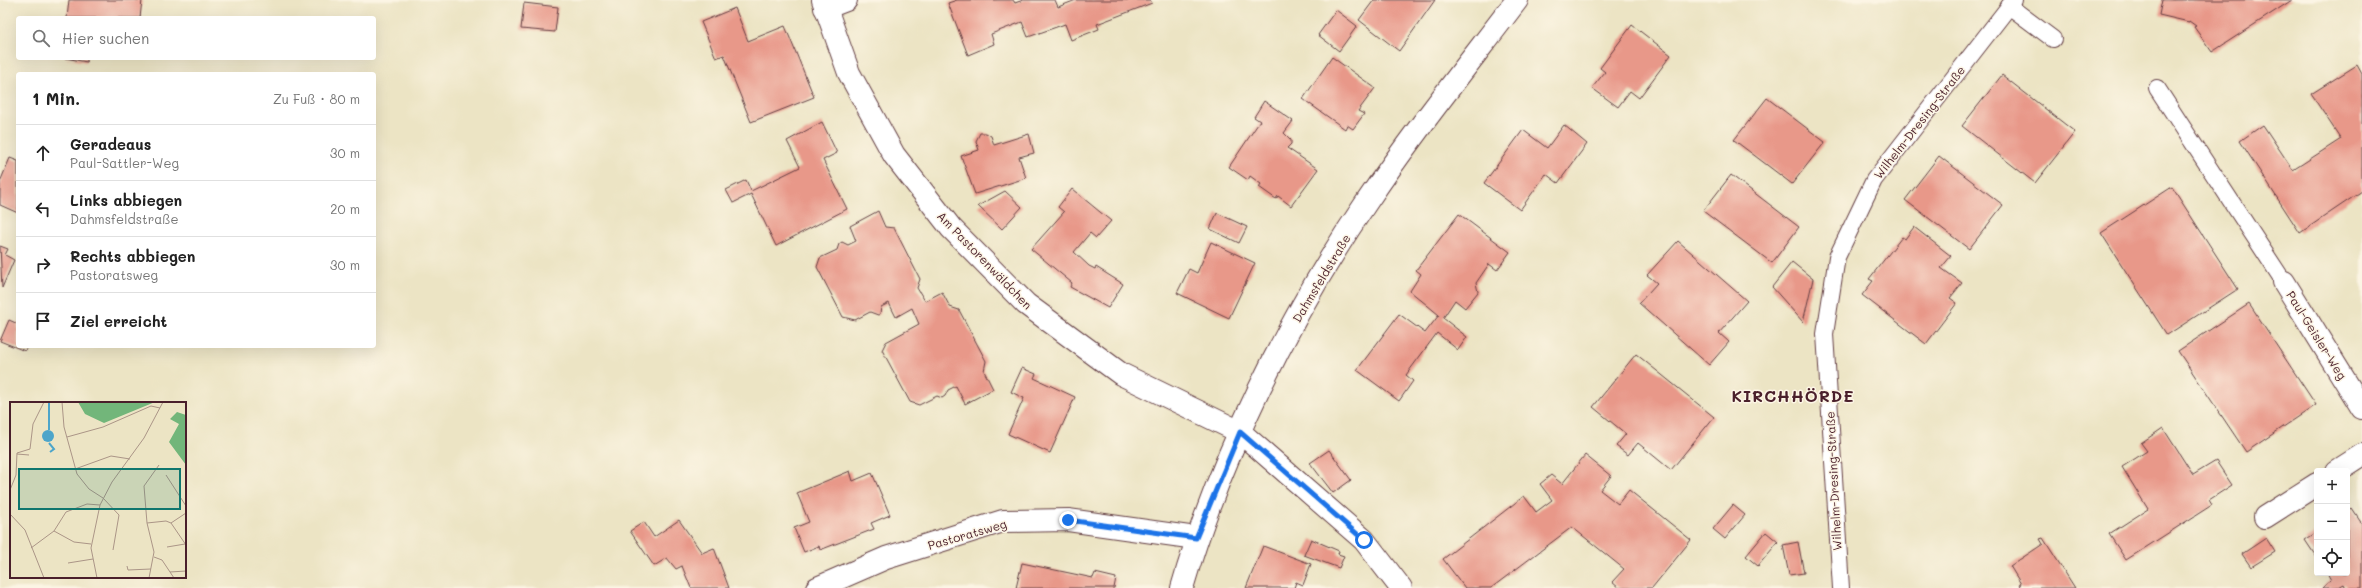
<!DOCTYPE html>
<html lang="de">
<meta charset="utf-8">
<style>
body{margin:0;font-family:Mali,sans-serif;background:#f6f6f6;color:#222}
.controls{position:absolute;right:12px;bottom:12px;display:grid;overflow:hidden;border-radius:4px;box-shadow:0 4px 16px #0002}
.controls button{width:36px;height:36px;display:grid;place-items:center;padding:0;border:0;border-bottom:1px solid #e0e0e0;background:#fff;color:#222;font:20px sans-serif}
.stop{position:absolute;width:12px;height:12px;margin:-9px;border:3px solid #1a73e8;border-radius:50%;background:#fff}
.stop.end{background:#1a73e8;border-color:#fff;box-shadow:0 1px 4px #0008}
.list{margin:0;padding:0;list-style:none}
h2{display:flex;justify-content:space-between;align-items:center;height:52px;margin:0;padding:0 16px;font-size:17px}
h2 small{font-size:13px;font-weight:400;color:#767676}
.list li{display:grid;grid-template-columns:26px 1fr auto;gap:12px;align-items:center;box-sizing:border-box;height:56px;padding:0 16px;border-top:1px solid #e0e0e0}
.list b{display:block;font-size:15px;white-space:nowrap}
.list p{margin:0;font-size:13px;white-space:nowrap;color:#767676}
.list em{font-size:13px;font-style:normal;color:#767676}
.icon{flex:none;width:22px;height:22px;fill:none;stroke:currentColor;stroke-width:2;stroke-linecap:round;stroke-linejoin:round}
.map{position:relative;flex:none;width:2362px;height:588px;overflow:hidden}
.search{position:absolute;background:#fff;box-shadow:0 4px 16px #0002;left:16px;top:16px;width:360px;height:44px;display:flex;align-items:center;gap:10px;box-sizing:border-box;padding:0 14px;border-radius:4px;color:#767676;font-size:15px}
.panel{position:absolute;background:#fff;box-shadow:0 4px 16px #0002;left:16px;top:72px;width:360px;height:276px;border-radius:4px}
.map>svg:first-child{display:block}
.building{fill:#e89889}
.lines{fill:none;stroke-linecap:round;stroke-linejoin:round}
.lane-casing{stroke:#623d42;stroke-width:18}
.street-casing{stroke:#623d42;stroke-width:24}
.lane{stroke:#fff;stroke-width:16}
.street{stroke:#fff;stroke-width:22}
.route{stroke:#1a73e8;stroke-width:5}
.labels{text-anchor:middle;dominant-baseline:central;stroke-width:3;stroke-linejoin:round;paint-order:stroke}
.street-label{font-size:12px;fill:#4a1f2b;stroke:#fcf5e5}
.district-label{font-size:16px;font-weight:bold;letter-spacing:1px;fill:#4a1f2b;stroke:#fcf5e5}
.inset-river{fill:none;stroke:#4da5ca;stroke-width:2}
.inset-road{fill:none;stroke:#ab9587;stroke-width:1}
.view{fill:#0f766e;fill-opacity:0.15;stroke:#0f766e;stroke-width:2}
.inset-edge{fill:none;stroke:#4a1f2b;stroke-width:2}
</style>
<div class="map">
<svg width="2362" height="588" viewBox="0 0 2362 588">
<rect width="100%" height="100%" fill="#fcf5e5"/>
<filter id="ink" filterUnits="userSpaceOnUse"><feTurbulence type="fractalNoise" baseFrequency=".025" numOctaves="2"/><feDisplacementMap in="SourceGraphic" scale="8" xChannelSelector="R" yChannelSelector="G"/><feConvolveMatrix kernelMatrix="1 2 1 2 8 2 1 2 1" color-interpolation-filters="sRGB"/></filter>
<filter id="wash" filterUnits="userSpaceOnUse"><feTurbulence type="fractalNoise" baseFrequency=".012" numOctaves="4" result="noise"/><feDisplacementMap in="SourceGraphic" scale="16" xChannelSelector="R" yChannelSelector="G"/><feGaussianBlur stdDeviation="0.9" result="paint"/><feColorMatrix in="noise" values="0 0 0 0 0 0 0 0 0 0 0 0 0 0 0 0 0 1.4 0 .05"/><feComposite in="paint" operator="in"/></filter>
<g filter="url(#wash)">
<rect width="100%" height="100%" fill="#ece4c4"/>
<g id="blocks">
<!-- building -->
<g class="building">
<path d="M69 0H142L140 18H67Z"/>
<path d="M957 0H1013L1015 3 1023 0H1055L1058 7 1076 0H1150L1152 3 1097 24 1099 29 1071 40 1065 24 1028 37 1022 22 991 34 994 44 968 55 948 3Z"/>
<path d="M1374 0H1435L1399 51 1359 20Z"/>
<path d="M2162 0H2292L2212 52 2194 27 2196 26 2189 21V22L2159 15Z"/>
<path d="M524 3 558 7 555 32 521 29Z"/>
<path d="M735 8 748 41 785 26 814 97 751 122 724 55 716 58 701 22Z"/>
<path d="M1336 10 1357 26 1339 51 1318 35Z"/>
<path d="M1632 25 1671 55 1639 98 1630 91 1618 107 1592 88 1605 72 1600 68Z"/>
<path d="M1332 57 1375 88 1358 111 1364 114 1353 129 1347 125 1345 129 1303 99Z"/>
<path d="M65 58H87V62Z"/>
<path d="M2357 65 2362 74V191L2300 233 2240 141 2263 125 2293 170 2341 139 2311 94Z"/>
<path d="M2002 75 2075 132 2035 183 1962 126Z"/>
<path d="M1767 98 1825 142 1792 184 1734 140Z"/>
<path d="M1264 101 1293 121 1284 133 1291 140V144L1287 148 1318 169 1291 206 1278 196 1276 199 1259 187 1261 184 1250 176 1248 180 1229 167 1260 121 1254 117Z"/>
<path d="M822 122 837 153 823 160 847 209 776 246 751 194 733 203 726 190 746 180 751 191 800 167 787 141Z"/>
<path d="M1564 125 1587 144 1558 183 1546 174 1520 210 1484 183 1523 130 1547 148Z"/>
<path d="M980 133H986L991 136 994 145 1029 134 1034 153 1019 157 1026 178 975 194 961 156 979 150 976 141Z"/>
<path d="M1939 156 2003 205 1969 249 1905 200Z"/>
<path d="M10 158 18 161V213L0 205V182Z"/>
<path d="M1731 175 1799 227 1772 263 1703 211Z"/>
<path d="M2172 187 2238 289 2167 335 2101 233Z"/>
<path d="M1072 189 1111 221 1096 238 1090 233 1074 252 1089 266 1095 269 1096 267 1123 284 1108 308 1070 287 1072 283 1031 249 1064 212 1058 207Z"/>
<path d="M1005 191 1022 207 1002 229 978 206Z"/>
<path d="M878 211 885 227 894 228 920 279 917 288 925 301 942 292 950 307 959 310 986 361 984 371 993 389 965 404 956 386 948 390 945 396 942 398 937 396 919 405 910 402 882 350 886 342 919 324 912 308 896 317 889 303 881 307 880 314 878 315 870 312 855 320 843 317 817 267 820 258 837 250 839 244 842 242 848 245 856 241 850 226Z"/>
<path d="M1217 213 1247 227 1239 243 1210 229Z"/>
<path d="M1459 214 1510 252 1497 270 1489 264 1476 283 1478 292 1465 308 1455 300 1443 318 1467 337 1458 350 1437 333 1406 375 1413 381 1399 401 1357 370 1399 314 1425 333 1439 315 1410 291 1421 274 1416 270Z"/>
<path d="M1914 227 1951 256 1941 268 1962 283 1950 298 1957 303 1926 344 1862 295 1873 281 1869 279 1902 237 1905 239Z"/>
<path d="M1678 241 1747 301 1719 333 1729 342 1709 365 1639 303 1657 283 1647 275Z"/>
<path d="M1211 242 1255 263 1229 318 1177 293 1189 269 1197 273Z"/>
<path d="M0 246 8 249 5 255 14 260 2 288Z"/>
<path d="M1792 262 1813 279 1803 322 1772 287Z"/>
<path d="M2249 304 2316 405 2246 452 2178 351Z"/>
<path d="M9 320 18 324V346H27L25 351 0 341Z"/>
<path d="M1636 354 1714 417 1671 470 1638 443 1628 455 1616 446 1626 434 1593 407Z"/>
<path d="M1022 368 1036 374 1034 378 1075 397 1050 453 1008 434 1024 398 1011 392Z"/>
<path d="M2163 428 2193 475 2216 461 2232 485 2209 500 2212 505 2126 560 2109 534 2148 509 2122 467 2147 451 2141 443Z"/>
<path d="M1329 450 1351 480 1333 493 1310 463Z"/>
<path d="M1585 455 1611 476 1600 490 1618 504 1629 490 1691 540 1652 588H1619L1612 582 1624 569 1572 527 1491 588H1465L1443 559 1524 496 1536 512 1552 500 1540 484 1551 475 1562 484Z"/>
<path d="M850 471 853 481 872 473 890 515 871 523 874 529 820 550 819 546 804 552 794 528 809 522 797 493Z"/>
<path d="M1733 505 1745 515 1725 539 1713 529Z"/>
<path d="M2352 509 2362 524V588H2346L2344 584 2337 588H2322L2331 580 2327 573H2347V513Z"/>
<path d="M679 520 702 553 714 548 729 588H691L682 566 676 569 667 558 654 566 630 531 644 522 654 537Z"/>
<path d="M1766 532 1778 542 1758 566 1746 556Z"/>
<path d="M2317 532V558L2305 540Z"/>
<path d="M2043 538 2075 588H2021L2019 585 2021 584 2010 566 2043 544 2040 539Z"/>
<path d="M2266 538 2275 552 2251 567 2242 554Z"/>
<path d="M1311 539 1339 551 1338 554 1344 556 1339 568 1304 555Z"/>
<path d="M1798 542 1804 573 1789 575 1783 545Z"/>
<path d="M1263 546 1311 564 1303 585 1296 582 1294 588H1246Z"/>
<path d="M1022 563 1093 578 1095 573 1116 578 1114 588H1016Z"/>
</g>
</g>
</g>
<g filter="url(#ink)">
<use href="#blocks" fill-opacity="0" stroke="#623d42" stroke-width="1"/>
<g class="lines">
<!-- lane casing -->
<g class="lane-casing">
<g id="lane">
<path d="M2009 6 2053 39"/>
<path d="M2157 88 2284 282"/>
<path d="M1841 588 1825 334 1837 257 1874 180 2014 0"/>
</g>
</g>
<!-- street casing -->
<g class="street-casing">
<g id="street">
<path d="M823 0 849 73 894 155 951 228 1026 304 1121 374 1240 432 1364 540 1401 588"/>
<path d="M825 8 846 0"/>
<path d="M2284 282 2362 408"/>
<path d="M2337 471 2362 455"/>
<path d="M2265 517 2317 484"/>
<path d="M817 588 886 558 1003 521 1068 520 1196 538"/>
<path d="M1182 588C1220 457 1289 316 1366 203 1413 133 1466 67 1517 0"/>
</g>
</g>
<!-- lane -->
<use href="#lane" class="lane"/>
<!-- street -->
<use href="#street" class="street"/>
</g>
</g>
<g class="lines" filter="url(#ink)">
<!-- route -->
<path class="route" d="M1068 520 1196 538 1240 432 1364 540"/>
</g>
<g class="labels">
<!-- street labels -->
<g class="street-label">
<text transform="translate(1919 122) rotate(-52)">Wilhelm-Dresing-Straße</text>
<text transform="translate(985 260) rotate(46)">Am Pastorenwäldchen</text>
<text transform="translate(1321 278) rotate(-59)">Dahmsfeldstraße</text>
<text transform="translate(2317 335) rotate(58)">Paul-Geisler-Weg</text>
<text transform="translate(1833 481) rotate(-93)">Wilhelm-Dresing-Straße</text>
<text transform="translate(967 534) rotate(-16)">Pastoratsweg</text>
</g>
<!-- district labels -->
<g class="district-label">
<text x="1793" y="395">KIRCHHÖRDE</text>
</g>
</g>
<!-- overview -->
<g transform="translate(10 402)">
<rect width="176" height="176" fill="#ece4c4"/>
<path d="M68 0H145L94 21 75 12ZM167 10 176 13V63L159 40 169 22 160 17Z" fill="#72b67a"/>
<path d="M32 34a6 6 0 1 1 12 0a6 6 0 1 1-12 0Z" fill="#4da5ca"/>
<path class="inset-river" d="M39 28V0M39 41 44 47 40 50"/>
<path class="inset-road" d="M52 0 54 25 67 72 79 87 93 96 109 113 103 148M57 35 93 25 141 4 150 6M7 51 20 47 23 22 34 0M7 52 19 53M65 67 101 54 120 57M156 73 176 104M0 88 6 73 7 51M0 112 15 128 34 176M137 121 134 84 149 63M161 121 176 143M161 121 176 111M44 129 64 140 81 142M157 145 175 142M21 146 44 129 56 110 77 102 90 103M144 155 152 158 164 176M58 161 83 157M117 164 118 168 141 167M160 170 176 169M87 176 81 146 90 103 102 80 134 36 153 0M139 176 144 150 137 121 156 119 161 121"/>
<path class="view" d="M9 67H170V107H9Z"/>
<rect width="176" height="176" class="inset-edge"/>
</g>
</svg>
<div class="controls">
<button>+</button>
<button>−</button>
<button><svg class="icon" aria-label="locate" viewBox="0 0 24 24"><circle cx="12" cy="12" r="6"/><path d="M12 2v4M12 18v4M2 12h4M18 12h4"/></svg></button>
</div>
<div class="stop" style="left:1364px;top:540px"></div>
<div class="stop end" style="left:1068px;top:520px"></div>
<div class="search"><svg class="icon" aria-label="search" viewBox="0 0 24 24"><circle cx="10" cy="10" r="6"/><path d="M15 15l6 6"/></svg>Hier suchen</div>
<section class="panel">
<h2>1 Min.<small>Zu Fuß · 80 m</small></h2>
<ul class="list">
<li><svg class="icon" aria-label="ahead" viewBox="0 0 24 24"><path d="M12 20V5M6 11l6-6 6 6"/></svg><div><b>Geradeaus</b><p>Paul-Sattler-Weg</p></div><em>30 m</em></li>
<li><svg class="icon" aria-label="left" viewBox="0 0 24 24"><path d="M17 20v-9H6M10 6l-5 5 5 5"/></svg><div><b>Links abbiegen</b><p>Dahmsfeldstraße</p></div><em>20 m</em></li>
<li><svg class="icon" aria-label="right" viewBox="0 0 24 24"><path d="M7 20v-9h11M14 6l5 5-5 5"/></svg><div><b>Rechts abbiegen</b><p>Pastoratsweg</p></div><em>30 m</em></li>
<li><svg class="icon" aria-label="arrive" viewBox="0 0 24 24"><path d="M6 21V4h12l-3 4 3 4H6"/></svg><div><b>Ziel erreicht</b></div></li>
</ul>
</section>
</div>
